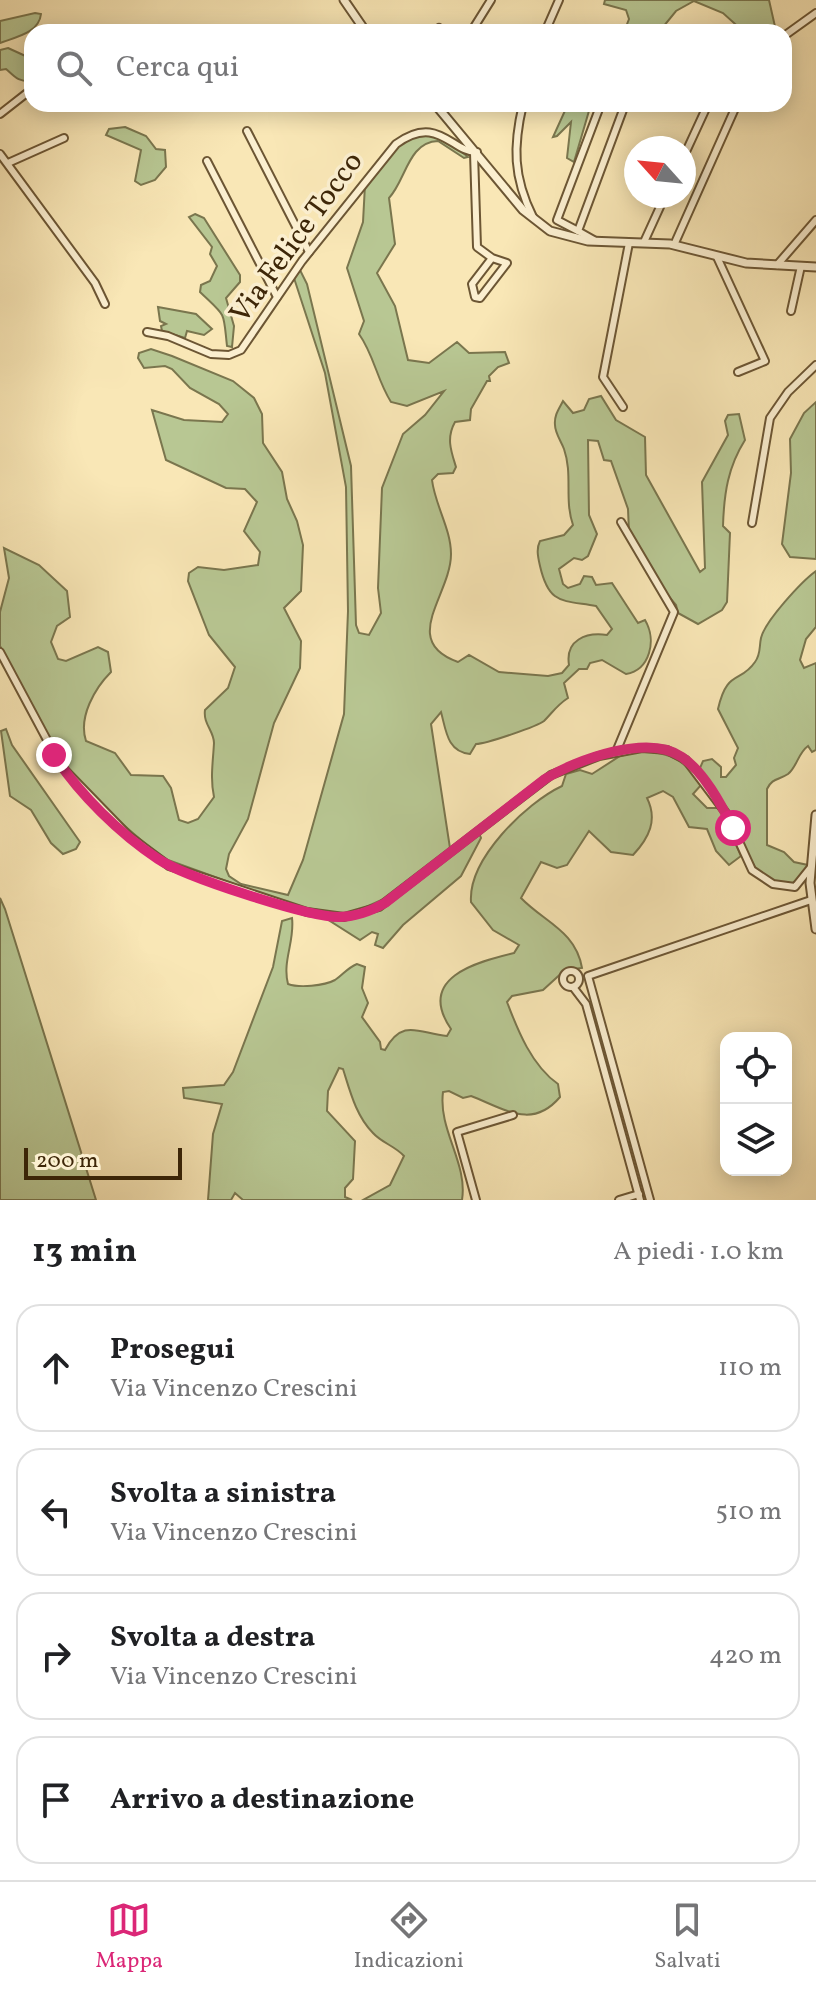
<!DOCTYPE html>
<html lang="it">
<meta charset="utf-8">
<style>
body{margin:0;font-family:Vollkorn,serif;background:#f6f6f6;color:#202124}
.controls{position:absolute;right:24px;bottom:24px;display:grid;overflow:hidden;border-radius:16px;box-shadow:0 4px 20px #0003}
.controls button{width:72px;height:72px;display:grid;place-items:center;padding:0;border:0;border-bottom:2px solid #e0e0e0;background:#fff;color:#202124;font:40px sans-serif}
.compass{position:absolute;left:624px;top:136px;width:72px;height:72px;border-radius:50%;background:#fff;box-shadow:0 4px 20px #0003;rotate:297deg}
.scale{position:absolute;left:24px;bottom:20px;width:158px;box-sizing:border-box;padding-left:8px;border:4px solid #3d2608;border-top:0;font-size:22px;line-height:28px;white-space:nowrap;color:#3d2608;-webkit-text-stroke:6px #fbefd0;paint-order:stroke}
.stop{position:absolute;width:24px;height:24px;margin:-18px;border:6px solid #db2777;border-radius:50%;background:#fff}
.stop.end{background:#db2777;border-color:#fff;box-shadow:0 2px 8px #0008}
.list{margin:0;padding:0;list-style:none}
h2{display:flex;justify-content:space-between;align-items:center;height:104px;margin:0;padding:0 32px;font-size:34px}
h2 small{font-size:26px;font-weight:400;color:#757577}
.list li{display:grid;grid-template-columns:52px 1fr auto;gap:24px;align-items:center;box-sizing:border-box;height:128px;margin:0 16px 16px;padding:0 16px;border:2px solid #e0e0e0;border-radius:24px}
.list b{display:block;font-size:30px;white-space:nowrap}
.list p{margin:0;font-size:26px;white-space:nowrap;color:#757577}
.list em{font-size:26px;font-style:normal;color:#757577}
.icon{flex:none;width:44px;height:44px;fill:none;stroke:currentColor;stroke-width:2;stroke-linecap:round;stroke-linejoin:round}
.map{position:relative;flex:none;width:816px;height:1200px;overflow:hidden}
.search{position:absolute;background:#fff;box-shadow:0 4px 20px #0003;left:24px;right:24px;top:24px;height:88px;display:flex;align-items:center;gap:20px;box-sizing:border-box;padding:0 28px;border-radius:24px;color:#757577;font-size:30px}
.sheet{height:680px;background:#fff}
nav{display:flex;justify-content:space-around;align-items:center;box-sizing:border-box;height:112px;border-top:2px solid #e0e0e0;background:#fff;font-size:22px;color:#757577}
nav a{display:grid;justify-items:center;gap:4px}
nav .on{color:#db2777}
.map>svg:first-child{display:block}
.green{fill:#b8c793;stroke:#7a764e;stroke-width:2}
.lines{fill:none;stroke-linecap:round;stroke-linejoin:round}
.minor-casing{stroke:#6c5634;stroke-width:10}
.tertiary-casing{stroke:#6c5634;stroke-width:11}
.minor{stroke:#fbefd0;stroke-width:6}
.tertiary{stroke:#fbefd0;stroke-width:7}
.route{stroke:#db2777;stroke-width:10}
.labels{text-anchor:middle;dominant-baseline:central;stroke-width:7;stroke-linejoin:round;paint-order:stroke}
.street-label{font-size:30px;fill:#3d2608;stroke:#fbefd0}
</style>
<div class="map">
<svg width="816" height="1200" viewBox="0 0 816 1200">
<rect width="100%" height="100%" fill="#f9e7b6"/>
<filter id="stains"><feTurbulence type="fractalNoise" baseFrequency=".0025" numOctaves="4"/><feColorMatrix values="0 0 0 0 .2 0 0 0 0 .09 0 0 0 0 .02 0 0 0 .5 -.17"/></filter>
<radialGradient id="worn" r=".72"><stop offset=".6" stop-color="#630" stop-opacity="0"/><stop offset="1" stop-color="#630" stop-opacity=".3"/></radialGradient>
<!-- green -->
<g class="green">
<path d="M605 0H769L776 31 744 32 723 13 694 1 676 11 659 32H624L629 19 626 10 604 4Z"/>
<path d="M35 13 41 14C39 33 16 37 0 43V21Z"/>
<path d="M8 48 32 59V81C18 82 15 77 6 69L0 70V50Z"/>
<path d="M568 104H591L574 162 567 158 571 122 557 136 553 137Z"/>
<path d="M125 127 146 136 156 149 165 150 166 167 155 180 141 185 135 181 141 150 106 135 109 129Z"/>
<path d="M419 135 444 137 468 157 464 158 438 141C408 142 406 180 389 198L395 244 377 273 395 306 408 360 429 363 457 342 469 353 505 352 509 363 498 367 489 376 490 381H487L471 409 470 420 455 422C446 438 451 451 456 467L453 473 438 474 432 480C435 505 451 529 451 554 451 595 399 641 458 662L469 655 499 672 548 676 562 673 569 665C565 640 586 632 607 635L612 629 596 606C562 600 549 605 540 566 538 557 536 549 540 541L564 535 573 525C564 499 573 475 564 449 561 441 555 433 555 425 554 415 559 409 563 401L573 413 584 410 589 399 601 396 616 420 645 437 646 475 700 572 705 568 702 482 728 435 725 421 728 415 739 414 745 440C728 467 724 493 723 526L730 533 727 602 722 610 698 624 678 613 676 605 654 579 629 532 628 509 611 461 604 460 598 441 588 440 589 515 597 534 588 556 582 560 574 558 559 569 563 584 568 588 580 584 584 576 592 577 596 585 612 583 638 623 645 620C657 640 650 670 626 674L602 660 590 663 587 669H579L564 683 568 698C557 705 552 713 544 721 538 726 486 744 476 744L470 754C447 752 446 730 441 712L431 724 450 848 395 894 348 915 295 906 168 860 148 846 98 803 71 772 52 746 0 646V612L9 578 4 548 39 565 67 591 70 617 57 626 51 642 58 659 66 661 98 647 108 652 111 672C95 688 78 717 86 741L115 753 131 775 163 776 171 788 179 820 188 823 198 819 214 797C210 778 213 762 214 743 214 731 203 724 205 710L228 688 235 667 209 635 188 581 189 573 198 567 224 570 258 565 260 552 244 531 257 502 245 489 226 488 166 460 152 410 184 420 222 422 228 414 219 404 190 388 172 369 165 366 144 368 138 358 139 353 151 349 172 356 233 381 254 398 262 414 263 443 282 472 287 499 297 521 303 545 301 591 284 608 301 641 300 668 274 723 248 819 229 854 226 869 229 876 241 884 288 895 303 860 344 714 348 611 346 487 325 373 293 275 300 270 307 284 351 466 356 625 359 633 369 635 381 613 378 588 382 488 403 434 425 415 444 391 407 406 391 402C377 380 374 355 359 334L364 321 347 268 363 222 365 185 400 142Z"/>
<path d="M195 214 204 218 240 275V282L226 298 234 326 232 347 227 346C223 310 227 318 200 292L201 285 210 281 217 266 210 254 212 247 189 217Z"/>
<path d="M158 307 196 314 212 329 204 335 187 331 185 338 162 331 161 326 166 324 160 321Z"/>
<path d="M816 402V559L790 557 782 544 791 473 790 439 804 413Z"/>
<path d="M816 571V627L806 639 800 660 804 668 816 663V750L812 752 808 746C798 753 797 767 788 774 779 780 772 778 767 789V845L784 852 794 862 808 865 803 875 790 885 776 883 756 869 700 768 703 761 712 759 721 767V777H726L736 765 734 758 738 748 718 709C727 669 740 684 755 662 761 654 759 647 761 638 765 621 802 581 816 571Z"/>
<path d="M6 729 12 745 80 842 76 849 63 854 51 843 31 810 10 796 1 731Z"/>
<path d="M641 751C671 752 685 761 702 784L693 794 707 808H720L741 856 729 865 716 851 707 829 689 827 673 797 663 791 647 798C658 820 649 838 633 855L611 852 589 831 567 865 557 868 541 862 521 898C544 922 576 931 582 968L565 970 543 990 512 996 507 1002C518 1031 532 1066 558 1084L560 1097C532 1130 505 1109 471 1096L463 1098 449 1091 443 1092C438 1130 468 1163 462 1200H363L390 1185 404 1156C395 1146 382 1143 373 1133 356 1116 350 1091 343 1069L339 1068 328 1091 327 1111 355 1141 353 1179 345 1188V1197L352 1200H243L235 1193 231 1200H208L213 1134 222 1104 184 1098 183 1088 224 1085 233 1072 273 967 282 921 292 918C295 941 282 961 288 984 299 988 324 986 335 980 343 975 347 968 357 964L365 967 362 988 368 1003 362 1017 380 1042 381 1049 385 1050C403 1017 420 1034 447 1036L451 1029C416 978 476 962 514 953L519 945 493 930 471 902C468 859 526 803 562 786L566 774 580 770 592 774 620 756Z"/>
<path d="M479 833 481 838 461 876 403 925 383 948 375 945 378 934 372 932 360 940 330 921 353 919 385 906Z"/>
<path d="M0 898 5 909 96 1200H0Z"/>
</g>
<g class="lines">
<!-- minor casing -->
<g class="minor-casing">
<g id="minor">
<path d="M434 32 439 28 444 32"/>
<path d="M471 32 491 0"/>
<path d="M545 32 559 0"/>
<path d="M784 36 816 13"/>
<path d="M523 104C513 146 513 177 533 217"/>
<path d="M0 114 32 89"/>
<path d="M247 131 309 252"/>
<path d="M474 153 477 247 492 258 507 263 480 298 475 297 472 284 492 258"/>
<path d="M0 154 95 283 105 304"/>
<path d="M684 156 708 104"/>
<path d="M207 161 277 297"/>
<path d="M8 163 64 138"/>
<path d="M578 231 557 220 599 109"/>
<path d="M594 240 578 231 623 110"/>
<path d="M644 242 665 196"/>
<path d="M674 245 737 104"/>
<path d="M717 257 765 361 738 372"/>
<path d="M777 265 816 220"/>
<path d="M791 311 801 266"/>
<path d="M147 332 168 336 211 354 229 355 241 350 302 261 396 144C438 113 452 153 477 152"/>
<path d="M623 407 603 377 629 243"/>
<path d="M752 523 770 418 788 392 816 365"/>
<path d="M0 652 61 766 129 836 169 866 307 912 344 917 379 907 551 775 599 756 642 748 667 750 686 760 726 813 752 870 773 884 795 887 811 867"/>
<path d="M616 752 674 612 621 522"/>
<circle cx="571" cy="979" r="8"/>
<path d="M573 987 586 1004 640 1200"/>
<path d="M476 1200 457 1132 513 1115"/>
<path d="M619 1200 639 1194"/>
<path d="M650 1200 588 976 811 900"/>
</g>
</g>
<!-- tertiary casing -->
<g class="tertiary-casing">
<g id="tertiary">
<path d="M344 0 366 32"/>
<path d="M435 104 523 210 550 231 588 241 670 244 746 263 816 267"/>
<path d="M816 815 810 883 816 929"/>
</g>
</g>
<!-- minor -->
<use href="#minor" class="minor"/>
<!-- tertiary -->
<use href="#tertiary" class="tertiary"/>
</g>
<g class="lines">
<!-- route -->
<path class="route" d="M54 755C79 794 120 834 158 859 185 877 308 917 339 917 356 917 371 911 385 903L545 779C576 760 648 733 682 757 704 772 721 804 733 828"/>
</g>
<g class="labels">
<!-- street labels -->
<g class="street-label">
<text transform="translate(297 238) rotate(-54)">Via Felice Tocco</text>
</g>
</g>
<rect width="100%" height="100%" filter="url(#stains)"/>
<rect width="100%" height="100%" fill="url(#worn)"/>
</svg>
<div class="controls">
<button><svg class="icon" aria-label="locate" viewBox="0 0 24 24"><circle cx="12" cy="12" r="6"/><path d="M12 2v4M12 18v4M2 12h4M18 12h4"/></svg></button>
<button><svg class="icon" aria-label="layers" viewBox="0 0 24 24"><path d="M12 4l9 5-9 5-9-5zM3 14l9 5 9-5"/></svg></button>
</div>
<svg class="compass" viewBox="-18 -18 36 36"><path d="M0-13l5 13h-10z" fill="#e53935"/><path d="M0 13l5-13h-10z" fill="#757577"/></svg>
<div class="scale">200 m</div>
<div class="stop" style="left:733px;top:828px"></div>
<div class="stop end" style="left:54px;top:755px"></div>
<div class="search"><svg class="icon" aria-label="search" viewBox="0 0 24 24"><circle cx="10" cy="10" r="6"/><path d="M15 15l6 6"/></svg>Cerca qui</div>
</div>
<section class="sheet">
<h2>13 min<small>A piedi · 1.0 km</small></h2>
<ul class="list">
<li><svg class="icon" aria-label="ahead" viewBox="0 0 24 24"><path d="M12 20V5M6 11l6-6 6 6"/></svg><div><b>Prosegui</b><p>Via Vincenzo Crescini</p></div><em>110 m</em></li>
<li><svg class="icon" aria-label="left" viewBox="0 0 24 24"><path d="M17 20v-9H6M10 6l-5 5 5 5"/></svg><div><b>Svolta a sinistra</b><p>Via Vincenzo Crescini</p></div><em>510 m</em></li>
<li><svg class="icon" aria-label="right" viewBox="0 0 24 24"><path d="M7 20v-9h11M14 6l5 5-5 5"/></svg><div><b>Svolta a destra</b><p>Via Vincenzo Crescini</p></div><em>420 m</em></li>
<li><svg class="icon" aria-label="arrive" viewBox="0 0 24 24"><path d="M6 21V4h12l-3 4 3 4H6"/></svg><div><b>Arrivo a destinazione</b></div></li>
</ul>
</section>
<nav>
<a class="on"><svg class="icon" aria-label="map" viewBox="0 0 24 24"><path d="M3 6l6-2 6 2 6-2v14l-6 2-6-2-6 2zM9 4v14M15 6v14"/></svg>Mappa</a>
<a><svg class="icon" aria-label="directions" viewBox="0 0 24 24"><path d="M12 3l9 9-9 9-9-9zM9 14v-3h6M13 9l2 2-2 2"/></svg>Indicazioni</a>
<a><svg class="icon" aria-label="saved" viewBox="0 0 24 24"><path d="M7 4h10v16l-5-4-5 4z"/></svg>Salvati</a>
</nav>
